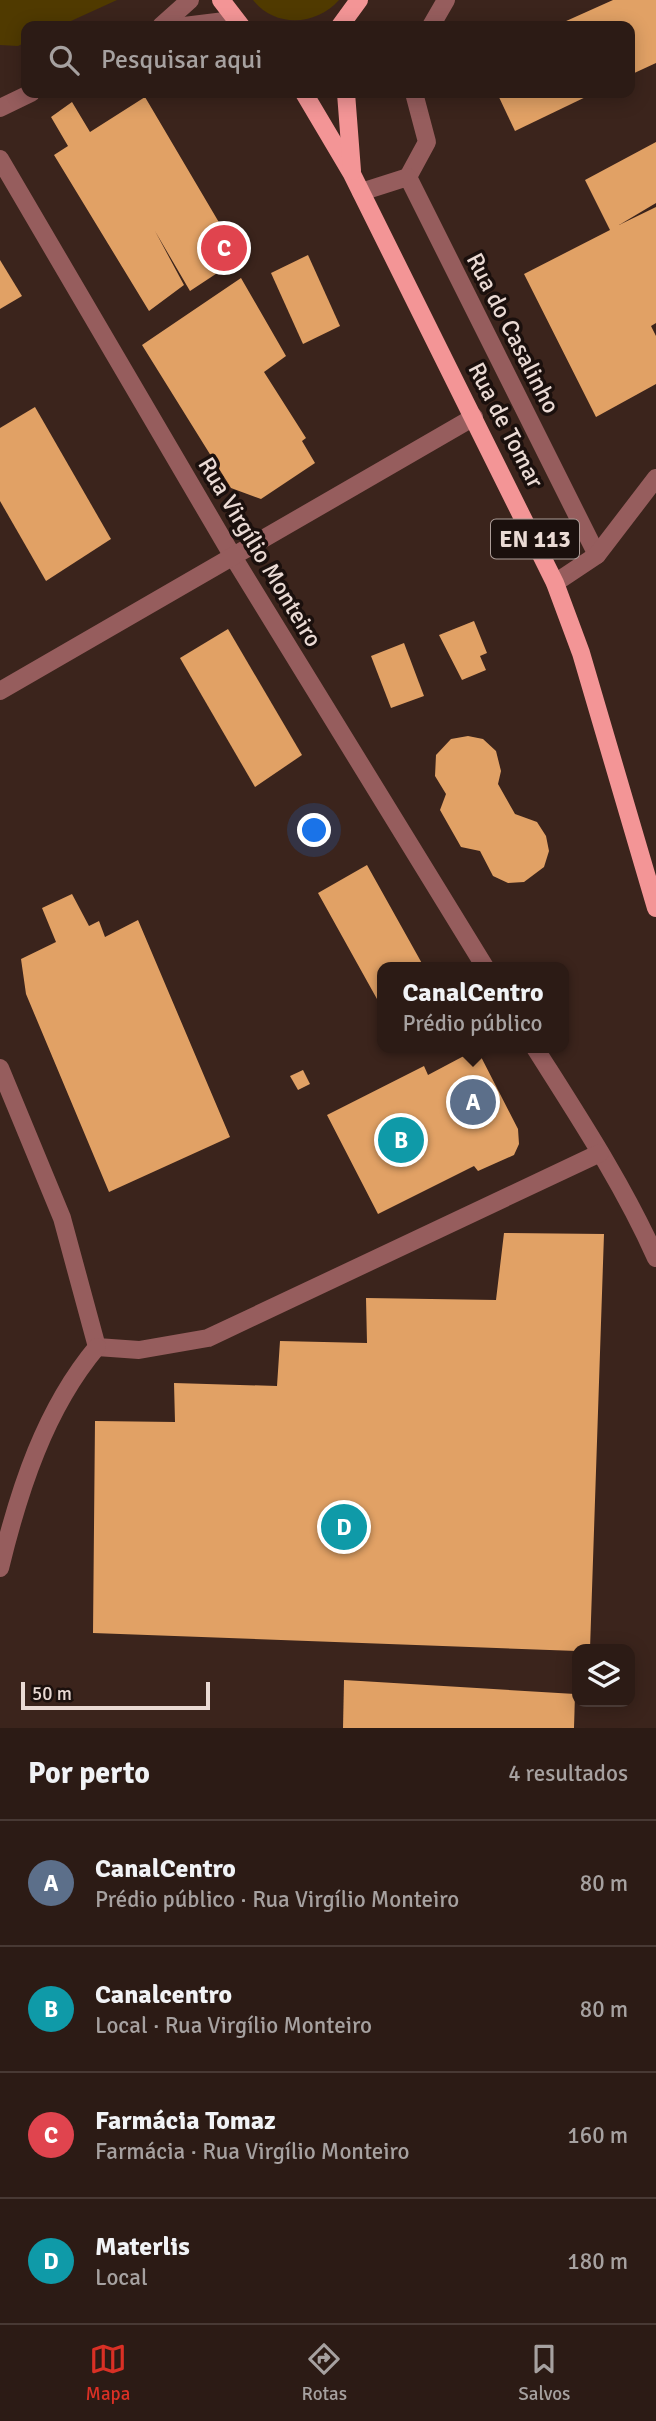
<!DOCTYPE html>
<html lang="pt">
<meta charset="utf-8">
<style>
body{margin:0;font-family:Signika,sans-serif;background:#382822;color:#f1f3f6}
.controls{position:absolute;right:21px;bottom:21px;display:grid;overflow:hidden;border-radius:14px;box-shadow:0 4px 18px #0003}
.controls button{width:63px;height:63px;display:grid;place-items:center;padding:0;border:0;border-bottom:2px solid #483934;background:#2c1b15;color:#f1f3f6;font:35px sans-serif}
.scale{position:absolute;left:21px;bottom:18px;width:189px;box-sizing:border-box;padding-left:7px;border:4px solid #eadad4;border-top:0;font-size:19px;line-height:24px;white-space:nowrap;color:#eadad4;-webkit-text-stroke:5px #1b100d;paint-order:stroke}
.you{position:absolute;left:315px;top:831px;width:24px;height:24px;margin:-18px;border:5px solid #fff;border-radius:50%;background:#1a73e8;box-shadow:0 0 0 10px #1a73e833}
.badge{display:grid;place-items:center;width:46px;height:46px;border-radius:50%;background:#d93025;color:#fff;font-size:23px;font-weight:700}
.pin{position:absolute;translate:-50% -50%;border:4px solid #fff;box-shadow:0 2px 7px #0006}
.popup{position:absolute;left:377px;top:962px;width:192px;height:91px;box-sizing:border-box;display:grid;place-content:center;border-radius:14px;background:#2c1b15;filter:drop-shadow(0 2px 5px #0005);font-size:23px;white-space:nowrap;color:#a6a1a0}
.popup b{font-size:26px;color:#f1f3f6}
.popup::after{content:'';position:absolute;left:50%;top:100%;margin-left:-14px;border:14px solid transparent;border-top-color:#2c1b15}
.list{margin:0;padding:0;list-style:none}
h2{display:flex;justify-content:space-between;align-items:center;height:91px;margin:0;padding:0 28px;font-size:30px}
h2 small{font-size:23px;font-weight:400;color:#a6a1a0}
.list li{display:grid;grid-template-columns:46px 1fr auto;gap:21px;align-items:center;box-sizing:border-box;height:126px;padding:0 28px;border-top:2px solid #483934}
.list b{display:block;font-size:26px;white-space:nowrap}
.list p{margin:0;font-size:23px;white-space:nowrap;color:#a6a1a0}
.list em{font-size:23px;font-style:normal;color:#a6a1a0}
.icon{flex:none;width:38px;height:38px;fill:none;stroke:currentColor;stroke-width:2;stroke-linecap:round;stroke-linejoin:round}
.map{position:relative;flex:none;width:656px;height:1728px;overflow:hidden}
.search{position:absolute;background:#2c1b15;box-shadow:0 4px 18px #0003;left:21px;right:21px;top:21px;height:77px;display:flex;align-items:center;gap:18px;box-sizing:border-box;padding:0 24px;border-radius:14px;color:#a6a1a0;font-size:26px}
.sheet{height:595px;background:#2c1b15}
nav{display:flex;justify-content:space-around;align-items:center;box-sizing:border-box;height:98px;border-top:2px solid #483934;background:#2c1b15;font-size:19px;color:#a6a1a0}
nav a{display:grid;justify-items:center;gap:4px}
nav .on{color:#d93025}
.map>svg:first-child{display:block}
.green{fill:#503a00}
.building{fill:#e1a165}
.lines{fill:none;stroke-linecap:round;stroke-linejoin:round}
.minor{stroke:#965d5d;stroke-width:18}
.major{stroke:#f39596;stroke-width:18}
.labels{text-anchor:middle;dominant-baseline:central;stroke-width:7;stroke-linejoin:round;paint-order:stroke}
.shield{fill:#1b100d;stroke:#ac9d98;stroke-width:2}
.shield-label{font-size:23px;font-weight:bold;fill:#eadad4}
.street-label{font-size:24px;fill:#eadad4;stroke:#1b100d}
</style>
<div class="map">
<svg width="656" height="1728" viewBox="0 0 656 1728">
<rect width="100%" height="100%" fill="#3b241c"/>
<!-- green -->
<g class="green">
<path d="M0 0H117L60 26H26V42L18 46 0 45Z"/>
<path d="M253 0H339C316 26 275 28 253 0Z"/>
</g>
<!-- building -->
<g class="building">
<path d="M613 0H656V63L630 75V26H555Z"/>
<path d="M497 93H594L515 131Z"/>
<path d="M145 97 240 258 190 291 155 231 184 285 149 311 54 155 68 146 51 117 72 102 90 132Z"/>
<path d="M656 142V203L619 225 656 207V323L651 326 656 336V384L596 417 524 274 610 230 585 180Z"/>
<path d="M308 255 340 326 303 344 271 273Z"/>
<path d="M0 260 22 296 0 309Z"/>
<path d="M241 278 286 356 264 372 306 438 302 441 315 463 261 499 231 488 142 345Z"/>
<path d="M35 407 111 539 46 581 0 501V428Z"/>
<path d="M474 621 487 653 480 656 486 670 462 680 439 635Z"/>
<path d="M228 629 302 755 255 787 180 658Z"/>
<path d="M404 643 424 696 391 708 371 656Z"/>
<path d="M468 736 483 739 496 751 501 771 498 784 515 814 537 822 546 836 549 851 544 867 524 882 508 883 493 876 480 851 461 847 440 810 446 794 435 776 436 755 451 739Z"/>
<path d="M367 865 424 967H382V1008L318 893Z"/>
<path d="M72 894 89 926 99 921 105 937 138 920 230 1137 109 1192 26 994 21 959 56 942 42 908Z"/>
<path d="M477 1049 518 1129 519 1144 514 1155 478 1171 474 1166 378 1214 327 1115 424 1066 428 1075Z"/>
<path d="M303 1070 310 1084 298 1090 290 1076Z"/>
<path d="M504 1233 604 1234 590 1649 577 1651 93 1633 95 1421 175 1422 174 1383 277 1386 280 1341 367 1343 366 1298 496 1300Z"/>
<path d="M344 1680 575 1694 574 1728H343Z"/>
</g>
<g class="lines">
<!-- minor -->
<g class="minor">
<path d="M161 26 190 0"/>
<path d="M184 26 233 20"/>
<path d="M431 26 446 0"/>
<path d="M0 108 31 93"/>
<path d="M0 159 232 555 485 967"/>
<path d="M408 177 427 142 414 93"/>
<path d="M361 192 408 177 597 555"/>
<path d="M555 583 597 555 656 478"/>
<path d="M0 691 474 417"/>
<path d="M535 1048C578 1116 623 1184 656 1258"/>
<path d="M0 1068 62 1218 97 1347 139 1350 208 1338 600 1153"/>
<path d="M0 1568C19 1490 45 1409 97 1347"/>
</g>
<!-- major -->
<g class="major">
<path d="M221 0 241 26"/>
<path d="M340 26 359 0"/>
<path d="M304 93 352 174 555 583 581 653 656 908"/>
<path d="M346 93 352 171"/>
</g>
</g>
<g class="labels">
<!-- shield labels -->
<rect class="shield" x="491" y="519.5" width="88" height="39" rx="5"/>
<g class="shield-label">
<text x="535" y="539">EN 113</text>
</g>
<!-- street labels -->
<g class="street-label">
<text transform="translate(513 333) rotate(63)">Rua do Casalinho</text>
<text transform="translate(506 425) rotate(63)">Rua de Tomar</text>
<text transform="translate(260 552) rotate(59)">Rua Virgílio Monteiro</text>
</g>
</g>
</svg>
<div class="controls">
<button><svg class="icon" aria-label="layers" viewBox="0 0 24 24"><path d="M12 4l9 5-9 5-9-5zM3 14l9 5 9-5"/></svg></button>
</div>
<div class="scale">50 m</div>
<div class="you"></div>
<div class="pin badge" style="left:473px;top:1102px;background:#5c6f8a">A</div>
<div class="popup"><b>CanalCentro</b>Prédio público</div>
<div class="pin badge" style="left:401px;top:1140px;background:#0f9aa8">B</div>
<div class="pin badge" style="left:224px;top:248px;background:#e0444e">C</div>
<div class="pin badge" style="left:344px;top:1527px;background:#0f9aa8">D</div>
<div class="search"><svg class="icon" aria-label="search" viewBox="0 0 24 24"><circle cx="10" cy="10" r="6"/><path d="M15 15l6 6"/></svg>Pesquisar aqui</div>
</div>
<section class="sheet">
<h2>Por perto<small>4 resultados</small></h2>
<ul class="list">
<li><span class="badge" style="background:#5c6f8a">A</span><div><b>CanalCentro</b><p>Prédio público · Rua Virgílio Monteiro</p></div><em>80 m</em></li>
<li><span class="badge" style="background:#0f9aa8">B</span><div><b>Canalcentro</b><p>Local · Rua Virgílio Monteiro</p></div><em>80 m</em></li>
<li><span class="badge" style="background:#e0444e">C</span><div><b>Farmácia Tomaz</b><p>Farmácia · Rua Virgílio Monteiro</p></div><em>160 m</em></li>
<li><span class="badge" style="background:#0f9aa8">D</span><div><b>Materlis</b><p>Local</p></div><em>180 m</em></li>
</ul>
</section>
<nav>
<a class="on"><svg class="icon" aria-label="map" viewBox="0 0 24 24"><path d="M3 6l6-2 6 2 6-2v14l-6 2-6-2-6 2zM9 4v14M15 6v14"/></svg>Mapa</a>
<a><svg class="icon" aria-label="directions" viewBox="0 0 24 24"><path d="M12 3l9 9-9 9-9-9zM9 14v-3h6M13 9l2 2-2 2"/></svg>Rotas</a>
<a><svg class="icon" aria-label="saved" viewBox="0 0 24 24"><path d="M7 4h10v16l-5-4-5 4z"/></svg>Salvos</a>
</nav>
